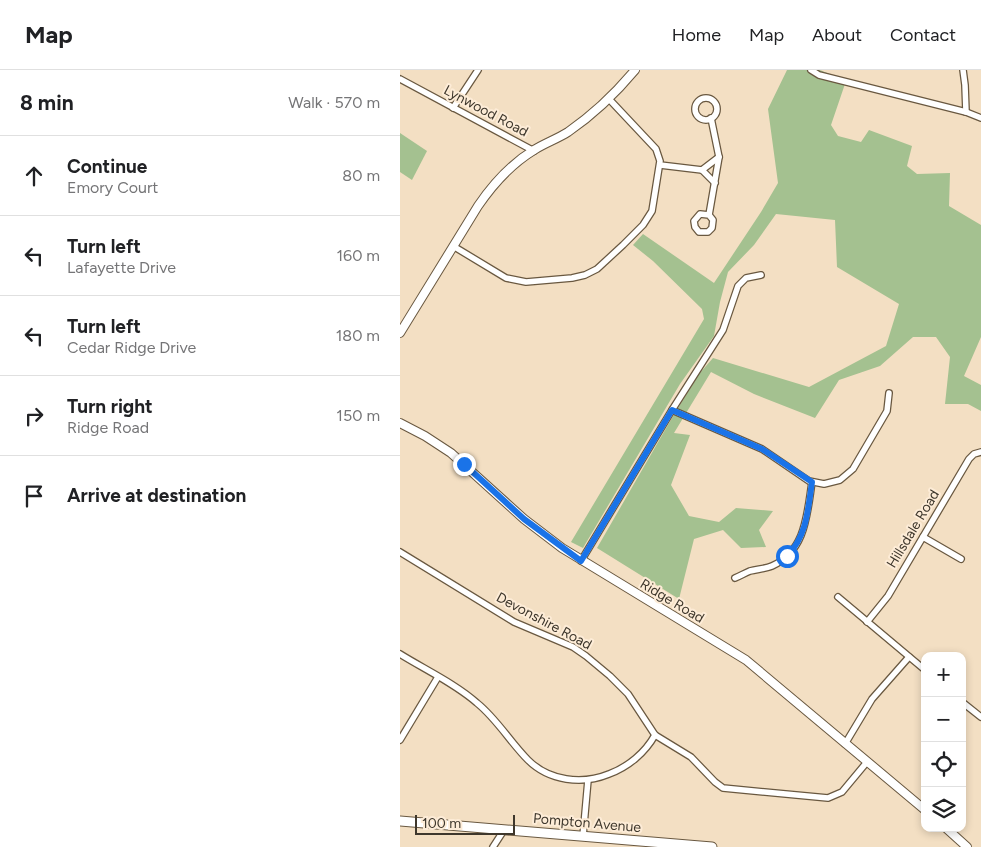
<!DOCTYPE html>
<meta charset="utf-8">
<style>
body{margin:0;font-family:Figtree,sans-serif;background:#f6f6f6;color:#202124}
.controls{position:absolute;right:15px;bottom:15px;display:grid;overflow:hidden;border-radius:10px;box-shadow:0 2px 8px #0003}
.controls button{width:45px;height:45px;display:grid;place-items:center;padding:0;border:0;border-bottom:1px solid #e0e0e0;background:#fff;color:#202124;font:25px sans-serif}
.scale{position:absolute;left:15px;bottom:12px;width:100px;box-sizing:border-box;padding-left:5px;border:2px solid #3e372c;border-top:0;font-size:14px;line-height:18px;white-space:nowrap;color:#3e372c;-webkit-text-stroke:4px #fdecd7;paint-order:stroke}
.stop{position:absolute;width:15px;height:15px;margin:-11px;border:4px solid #1a73e8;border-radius:50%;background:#fff}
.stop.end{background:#1a73e8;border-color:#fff;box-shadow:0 1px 5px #0008}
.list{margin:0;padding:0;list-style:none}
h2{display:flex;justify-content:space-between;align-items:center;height:65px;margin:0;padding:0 20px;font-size:21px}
h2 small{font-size:16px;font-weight:400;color:#757577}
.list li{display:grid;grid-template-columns:32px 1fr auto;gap:15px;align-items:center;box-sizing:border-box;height:80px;padding:0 20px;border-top:1px solid #e0e0e0}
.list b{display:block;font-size:19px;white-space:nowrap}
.list p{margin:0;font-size:16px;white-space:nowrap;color:#757577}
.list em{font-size:16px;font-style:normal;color:#757577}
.icon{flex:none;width:28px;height:28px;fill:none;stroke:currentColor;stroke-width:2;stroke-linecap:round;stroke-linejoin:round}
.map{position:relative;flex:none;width:581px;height:777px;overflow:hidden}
header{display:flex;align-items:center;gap:30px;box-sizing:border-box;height:70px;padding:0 25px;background:#fff;border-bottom:1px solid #e0e0e0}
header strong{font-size:24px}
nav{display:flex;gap:28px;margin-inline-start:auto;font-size:18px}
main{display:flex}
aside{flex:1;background:#fff}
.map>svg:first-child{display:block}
.green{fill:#a4c190}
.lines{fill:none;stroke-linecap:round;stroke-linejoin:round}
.street-casing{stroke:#695840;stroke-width:8}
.secondary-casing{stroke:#695840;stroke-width:10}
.primary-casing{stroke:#695840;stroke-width:11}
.street{stroke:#fff;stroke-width:5.5}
.secondary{stroke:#fff;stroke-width:8}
.primary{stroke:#fff;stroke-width:9}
.route{stroke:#1a73e8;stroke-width:6}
.labels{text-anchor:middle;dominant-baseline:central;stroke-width:4;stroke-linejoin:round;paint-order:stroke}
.street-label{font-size:14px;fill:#3e372c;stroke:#fdecd7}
</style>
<header>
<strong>Map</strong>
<nav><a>Home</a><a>Map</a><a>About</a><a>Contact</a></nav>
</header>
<main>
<aside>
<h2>8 min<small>Walk · 570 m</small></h2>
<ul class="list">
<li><svg class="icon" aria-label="ahead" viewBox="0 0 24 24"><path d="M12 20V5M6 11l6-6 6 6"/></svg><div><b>Continue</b><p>Emory Court</p></div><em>80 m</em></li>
<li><svg class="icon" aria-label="left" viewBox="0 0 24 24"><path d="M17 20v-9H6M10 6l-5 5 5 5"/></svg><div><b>Turn left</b><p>Lafayette Drive</p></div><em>160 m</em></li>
<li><svg class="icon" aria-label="left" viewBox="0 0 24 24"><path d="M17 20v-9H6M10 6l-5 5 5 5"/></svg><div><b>Turn left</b><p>Cedar Ridge Drive</p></div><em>180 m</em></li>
<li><svg class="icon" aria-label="right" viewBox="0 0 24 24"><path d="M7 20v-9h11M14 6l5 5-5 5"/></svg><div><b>Turn right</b><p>Ridge Road</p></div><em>150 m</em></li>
<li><svg class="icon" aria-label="arrive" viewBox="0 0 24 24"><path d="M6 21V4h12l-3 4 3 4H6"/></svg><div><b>Arrive at destination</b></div></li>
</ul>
</aside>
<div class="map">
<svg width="581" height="777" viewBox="0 0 581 777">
<rect width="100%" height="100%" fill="#f3dfc3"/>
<!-- green -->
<g class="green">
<path d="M387 0H420L446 11 431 55 438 66 461 72 469 60 512 76 507 96 517 104 550 103 549 136 581 155V267L564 306 581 315V341L568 334H545L550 287 536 267H513L480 296 439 310 415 348 354 324 311 302 274 363 290 365 271 415 289 446 319 452 336 438 373 441 359 460 366 477 341 478 323 460 294 469 279 529 197 478 272 348 299 304 313 288 409 317 486 276 499 234 437 197 435 150 376 144 354 175 328 202 320 232 314 266 280 314 183 478 171 472 304 249 302 239 253 191 233 175 243 164 314 213 361 142 378 113 368 39Z"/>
<path d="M0 63 27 81 12 110 0 102Z"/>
</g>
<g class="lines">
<!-- street casing -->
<g class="street-casing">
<g id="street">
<path d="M411 0 419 5 566 42 581 48"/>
<path d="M563 0 565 15 566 42"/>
<path d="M0 9 134 81"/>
<circle cx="306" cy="39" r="11"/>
<path d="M53 38 78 0"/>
<path d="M260 95 302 100 315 113"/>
<path d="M302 100 319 87"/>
<path d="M309 145 313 150 312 158 308 162H299L295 157 294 151 300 144 309 145 319 87 311 48"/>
<path d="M53 176 106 208 126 212 172 208 185 205 197 199 223 175 243 155 252 141 260 91 256 79 209 29"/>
<path d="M272 340 362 379 409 411 424 414 440 410 453 399 487 341 489 323"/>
<path d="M523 467 561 489"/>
<path d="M0 482 114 552 173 577 186 586 210 606 228 624 255 665 291 687 315 712 323 718 428 728 442 722 467 692"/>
<path d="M181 491 272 340 323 260 338 216 346 208 361 205"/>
<path d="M335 508C340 506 345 503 350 501 357 499 365 499 372 496 406 481 407 444 412 412"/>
<path d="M438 527 525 600"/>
<path d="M467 552 488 526 569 389 574 384 581 382"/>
<path d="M0 584C24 599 56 614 77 633 97 649 110 672 128 690 149 711 182 715 209 704 228 697 245 683 255 665"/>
<path d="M562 632 581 647"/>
<path d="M0 670 38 607"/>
<path d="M445 674 472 629 509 587"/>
<path d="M183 766 188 710"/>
<path d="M93 777 104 760"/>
</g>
</g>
<!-- secondary casing -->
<g class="secondary-casing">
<g id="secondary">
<path d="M0 263 78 136C93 114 111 94 134 80 145 73 157 69 168 62 194 44 215 24 235 0"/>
<path d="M0 353 25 366 51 383 124 449 162 478 346 590 525 740"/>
<path d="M546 758 567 777"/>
</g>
</g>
<!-- primary casing -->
<g class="primary-casing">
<path id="primary" d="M0 751 312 777"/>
</g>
<!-- street -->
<use href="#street" class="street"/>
<!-- secondary -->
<use href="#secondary" class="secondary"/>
<!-- primary -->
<use href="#primary" class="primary"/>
</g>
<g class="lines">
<!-- route -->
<path class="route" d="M64 394 124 449 181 491 272 340 362 379 412 412C408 439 407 466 387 486"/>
</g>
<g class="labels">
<!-- street labels -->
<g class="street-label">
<text transform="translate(86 41) rotate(28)">Lynwood Road</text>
<text transform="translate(513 459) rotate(-59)">Hillsdale Road</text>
<text transform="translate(272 531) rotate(31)">Ridge Road</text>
<text transform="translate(144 551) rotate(28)">Devonshire Road</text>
<text transform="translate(187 753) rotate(5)">Pompton Avenue</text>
</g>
</g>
</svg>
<div class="controls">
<button>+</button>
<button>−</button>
<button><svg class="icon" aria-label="locate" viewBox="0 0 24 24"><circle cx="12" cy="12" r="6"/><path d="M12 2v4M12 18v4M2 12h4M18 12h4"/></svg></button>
<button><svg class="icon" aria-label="layers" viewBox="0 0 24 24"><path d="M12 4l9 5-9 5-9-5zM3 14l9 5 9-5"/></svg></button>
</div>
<div class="scale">100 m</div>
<div class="stop" style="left:387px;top:486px"></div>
<div class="stop end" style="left:64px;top:394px"></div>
</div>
</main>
